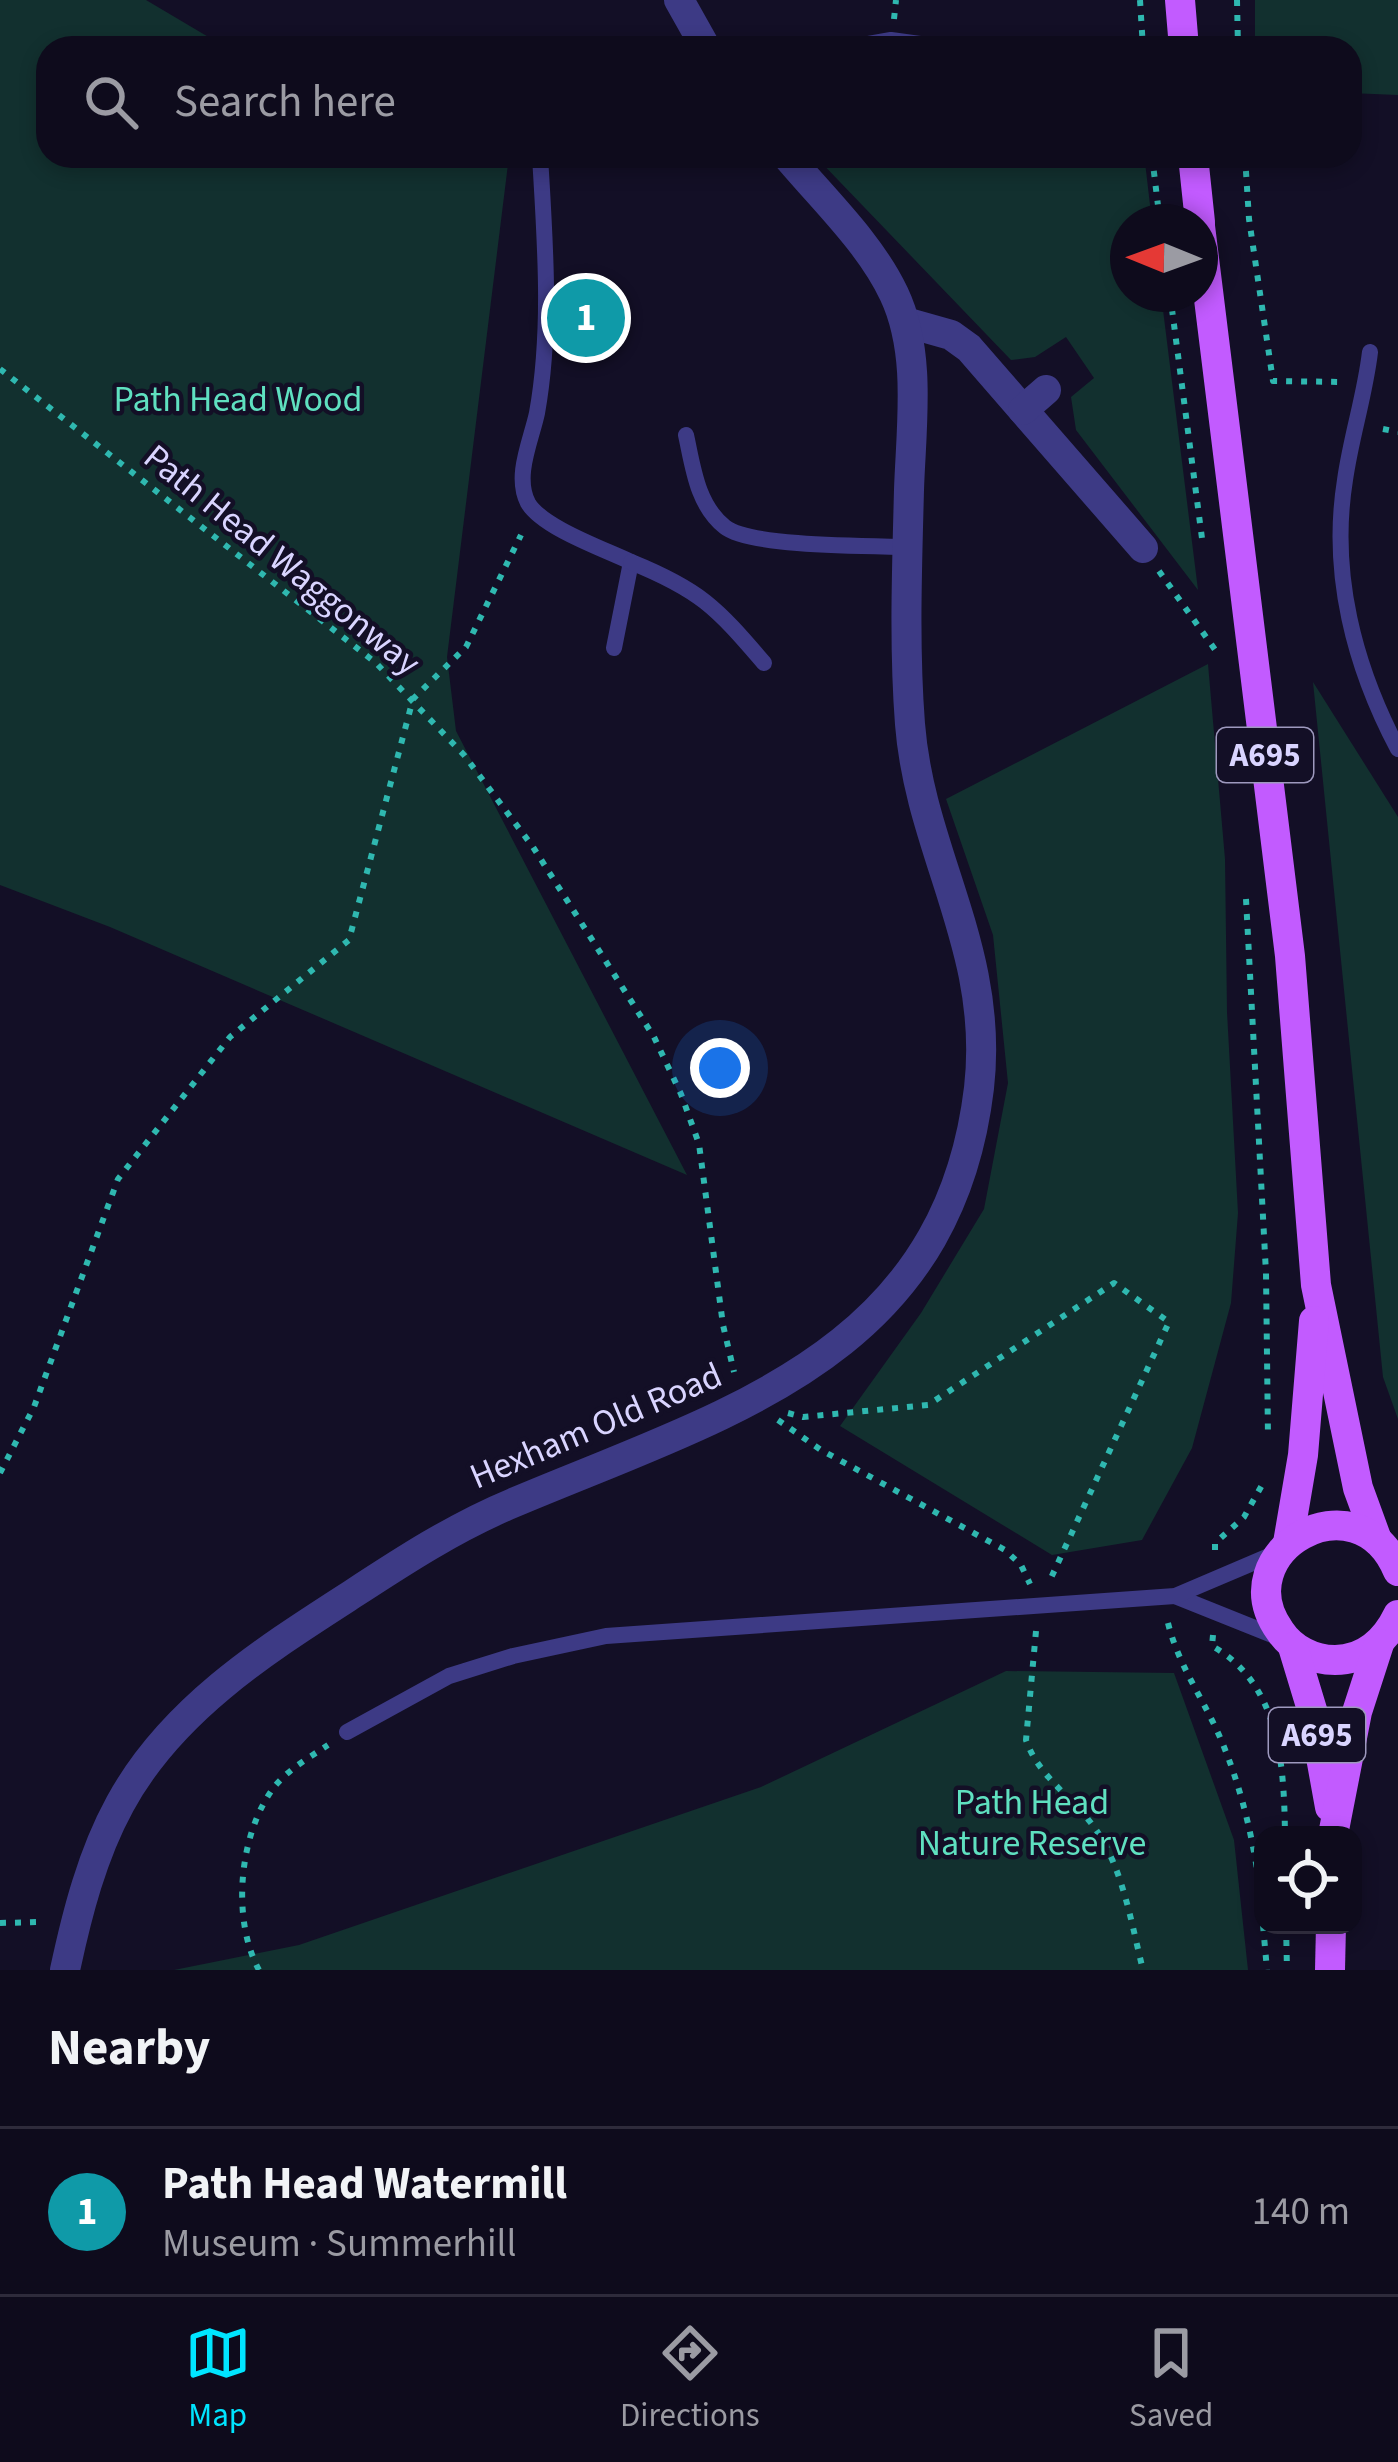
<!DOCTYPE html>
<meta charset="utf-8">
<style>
body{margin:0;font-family:"Source Sans 3",sans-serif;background:#1c1929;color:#f1f3f6}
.controls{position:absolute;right:36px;bottom:36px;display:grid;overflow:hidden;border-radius:24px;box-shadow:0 6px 18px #0003}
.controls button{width:108px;height:108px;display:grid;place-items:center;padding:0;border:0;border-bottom:3px solid #2e2b3b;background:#0e0b1c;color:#f1f3f6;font:60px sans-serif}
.compass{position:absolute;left:1110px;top:204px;width:108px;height:108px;border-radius:50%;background:#0e0b1c;box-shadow:0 6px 18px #0003;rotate:271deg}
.you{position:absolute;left:720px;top:1068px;width:42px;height:42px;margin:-30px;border:9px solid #fff;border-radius:50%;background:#1a73e8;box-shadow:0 0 0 18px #1a73e833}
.badge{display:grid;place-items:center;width:78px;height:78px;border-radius:50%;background:#00e5ff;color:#fff;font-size:39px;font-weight:700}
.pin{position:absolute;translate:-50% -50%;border:6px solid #fff;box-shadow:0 3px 12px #0006}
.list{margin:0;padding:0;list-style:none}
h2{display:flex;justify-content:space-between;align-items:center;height:156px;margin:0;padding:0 48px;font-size:51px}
h2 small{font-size:39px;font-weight:400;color:#9b9ba3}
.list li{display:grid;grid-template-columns:78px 1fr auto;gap:36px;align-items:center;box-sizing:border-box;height:168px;padding:0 48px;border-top:3px solid #2e2b3b}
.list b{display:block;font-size:45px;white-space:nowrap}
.list p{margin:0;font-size:39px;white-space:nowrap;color:#9b9ba3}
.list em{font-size:39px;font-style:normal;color:#9b9ba3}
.icon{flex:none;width:66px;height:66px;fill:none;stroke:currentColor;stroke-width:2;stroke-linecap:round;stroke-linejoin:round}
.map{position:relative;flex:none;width:1398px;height:1970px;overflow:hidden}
.search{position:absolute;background:#0e0b1c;box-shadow:0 6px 18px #0003;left:36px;right:36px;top:36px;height:132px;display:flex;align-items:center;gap:30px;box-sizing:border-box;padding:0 42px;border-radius:36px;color:#9b9ba3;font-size:45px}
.sheet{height:324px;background:#0e0b1c}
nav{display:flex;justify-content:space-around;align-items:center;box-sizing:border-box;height:168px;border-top:3px solid #2e2b3b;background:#0e0b1c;font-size:33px;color:#9b9ba3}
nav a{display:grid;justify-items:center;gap:6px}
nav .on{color:#00e5ff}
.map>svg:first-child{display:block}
.green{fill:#12302f}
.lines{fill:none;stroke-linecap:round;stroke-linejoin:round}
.path{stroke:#2fb8b0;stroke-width:6;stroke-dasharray:6 9;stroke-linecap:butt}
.lane{stroke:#3d3a85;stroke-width:16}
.street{stroke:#3d3a85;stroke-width:30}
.primary{stroke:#c25bff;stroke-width:30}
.labels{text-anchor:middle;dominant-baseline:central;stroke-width:9;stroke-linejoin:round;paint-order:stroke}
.shield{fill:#130f26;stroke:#9e99be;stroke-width:3}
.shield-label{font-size:33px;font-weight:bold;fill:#d9d4ff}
.park-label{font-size:36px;fill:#5fe0c0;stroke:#130f26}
.street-label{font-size:36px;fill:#d9d4ff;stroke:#130f26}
</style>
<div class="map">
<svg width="1398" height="1970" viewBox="0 0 1398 1970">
<rect width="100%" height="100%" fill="#130f26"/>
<!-- green -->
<g class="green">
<path d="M0 0H146L227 48H48V156H509L447 657 456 731 687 1175 110 927 0 885Z"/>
<path d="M1255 0H1398V95L1350 93V48H1255Z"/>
<path d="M815 156H1140L1145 162 1152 222H1128V294H1161L1198 590 1076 430 1071 397 1094 378 1066 337 1035 357 1011 360Z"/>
<path d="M1208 664 1225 859 1227 1012 1238 1213 1231 1303 1192 1448 1142 1540 1052 1555 840 1426 921 1313 984 1209 1008 1083 993 935 946 799Z"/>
<path d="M1313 682 1398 817V1419L1383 1377Z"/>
<path d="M1006 1671 1174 1673 1234 1840 1248 1970H174L299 1945 761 1787Z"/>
</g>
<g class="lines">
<!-- path -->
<g class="path">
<path d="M1140 0 1143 48"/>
<path d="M1237 0 1238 48"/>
<path d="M894 19 896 0"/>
<path d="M1152 156 1160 222"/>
<path d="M1245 156 1249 219 1273 381 1342 382"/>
<path d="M1170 294 1203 546"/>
<path d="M0 369 376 663 464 755 533 847 654 1037 681 1094 699 1144 723 1325 734 1372"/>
<path d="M1383 429 1398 432"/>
<path d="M1159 571 1216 651"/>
<path d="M1246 899 1266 1273 1268 1437"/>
<path d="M788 1413 803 1417 928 1405 1114 1283 1169 1322 1051 1578"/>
<path d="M778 1420 821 1450 1005 1550 1021 1565 1030 1584"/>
<path d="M0 1473 34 1407 118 1179 230 1037 349 940 413 699 466 647 521 535"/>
<path d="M1215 1550V1543L1244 1517 1262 1485"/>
<path d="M1168 1623C1178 1664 1202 1697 1219 1735 1244 1792 1258 1858 1263 1920"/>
<path d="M1036 1631 1026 1740C1039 1779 1079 1801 1100 1836 1124 1875 1132 1926 1143 1970"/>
<path d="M1213 1635 1212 1646C1280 1684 1284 1764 1285 1835"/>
<path d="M0 1923 41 1922"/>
<path d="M1263 1925 1267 1970"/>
<path d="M1286 1925 1287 1970"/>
<path d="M259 1970C231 1919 239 1832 275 1786 289 1769 310 1757 328 1745"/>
</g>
<!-- lane -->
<g class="lane">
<path d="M846 48 891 40 949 48"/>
<path d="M540 156C545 241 552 329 537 413 531 441 514 476 528 503 543 528 604 549 631 562L614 648"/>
<path d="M1370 352C1365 395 1351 437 1345 480 1330 573 1354 666 1398 749"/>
<path d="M686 435C693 467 697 505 725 527 750 547 871 546 908 547"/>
<path d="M631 562C700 590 716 607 764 663"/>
<path d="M1175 1596 1280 1638"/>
<path d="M347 1732 449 1676 513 1656 606 1636 1175 1596 1276 1553"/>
</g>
<!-- street -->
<g class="street">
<path d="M679 0 706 48"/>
<path d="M905 322 951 335 969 348 1143 548"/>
<path d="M1023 410 1046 390"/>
<path d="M65 1970C77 1914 92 1855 120 1804 171 1710 264 1651 351 1595 403 1561 455 1527 513 1503 726 1413 947 1356 979 1088 995 949 920 853 910 724 904 646 907 567 909 490 911 427 922 353 894 294 870 243 823 199 787 156"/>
</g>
<!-- primary -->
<g class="primary">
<path d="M1180 0 1184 48"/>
<path d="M1193 156 1200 222"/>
<path d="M1200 226 1290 956 1316 1285 1358 1488 1377 1540"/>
<path d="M1288 1543 1303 1455 1314 1321"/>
<path d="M1398 1571C1357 1473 1223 1552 1280 1631 1292 1649 1313 1660 1335 1660 1365 1660 1386 1640 1398 1615"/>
<path d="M1293 1647 1313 1713 1330 1807"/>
<path d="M1333 1835 1357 1712 1379 1644"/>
<path d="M1330 1970 1331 1925"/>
</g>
</g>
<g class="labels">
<!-- shield labels -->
<g class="shield">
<rect x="1217" y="728" width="96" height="54" rx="9"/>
<rect x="1269" y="1708" width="96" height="54" rx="9"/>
</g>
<g class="shield-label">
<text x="1265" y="755">A695</text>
<text x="1317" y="1735">A695</text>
</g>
<!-- park labels -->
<g class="park-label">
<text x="238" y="399">Path Head Wood</text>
<text x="1032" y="1802">Path Head<tspan x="1032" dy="41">Nature Reserve</tspan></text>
</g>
<!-- street labels -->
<g class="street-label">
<text transform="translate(282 560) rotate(39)">Path Head Waggonway</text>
<text transform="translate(596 1426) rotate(-23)">Hexham Old Road</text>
</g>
</g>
</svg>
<div class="controls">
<button><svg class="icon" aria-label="locate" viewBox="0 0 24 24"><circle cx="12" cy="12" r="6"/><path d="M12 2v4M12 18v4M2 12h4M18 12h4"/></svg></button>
</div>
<svg class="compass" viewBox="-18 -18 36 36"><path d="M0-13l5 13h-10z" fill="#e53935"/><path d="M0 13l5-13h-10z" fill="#9b9ba3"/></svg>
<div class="you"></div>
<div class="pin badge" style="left:586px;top:318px;background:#0f9aa8">1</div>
<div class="search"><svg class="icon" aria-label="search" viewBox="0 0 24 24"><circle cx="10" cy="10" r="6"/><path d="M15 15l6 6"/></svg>Search here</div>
</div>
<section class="sheet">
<h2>Nearby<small></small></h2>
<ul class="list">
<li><span class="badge" style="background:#0f9aa8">1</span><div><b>Path Head Watermill</b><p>Museum · Summerhill</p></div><em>140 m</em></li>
</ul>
</section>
<nav>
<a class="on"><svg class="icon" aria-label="map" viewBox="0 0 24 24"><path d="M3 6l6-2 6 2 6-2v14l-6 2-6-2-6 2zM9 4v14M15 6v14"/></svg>Map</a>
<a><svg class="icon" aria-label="directions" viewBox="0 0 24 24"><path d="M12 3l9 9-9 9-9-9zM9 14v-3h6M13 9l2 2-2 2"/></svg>Directions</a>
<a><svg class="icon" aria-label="saved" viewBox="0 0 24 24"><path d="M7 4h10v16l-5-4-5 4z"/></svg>Saved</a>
</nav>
